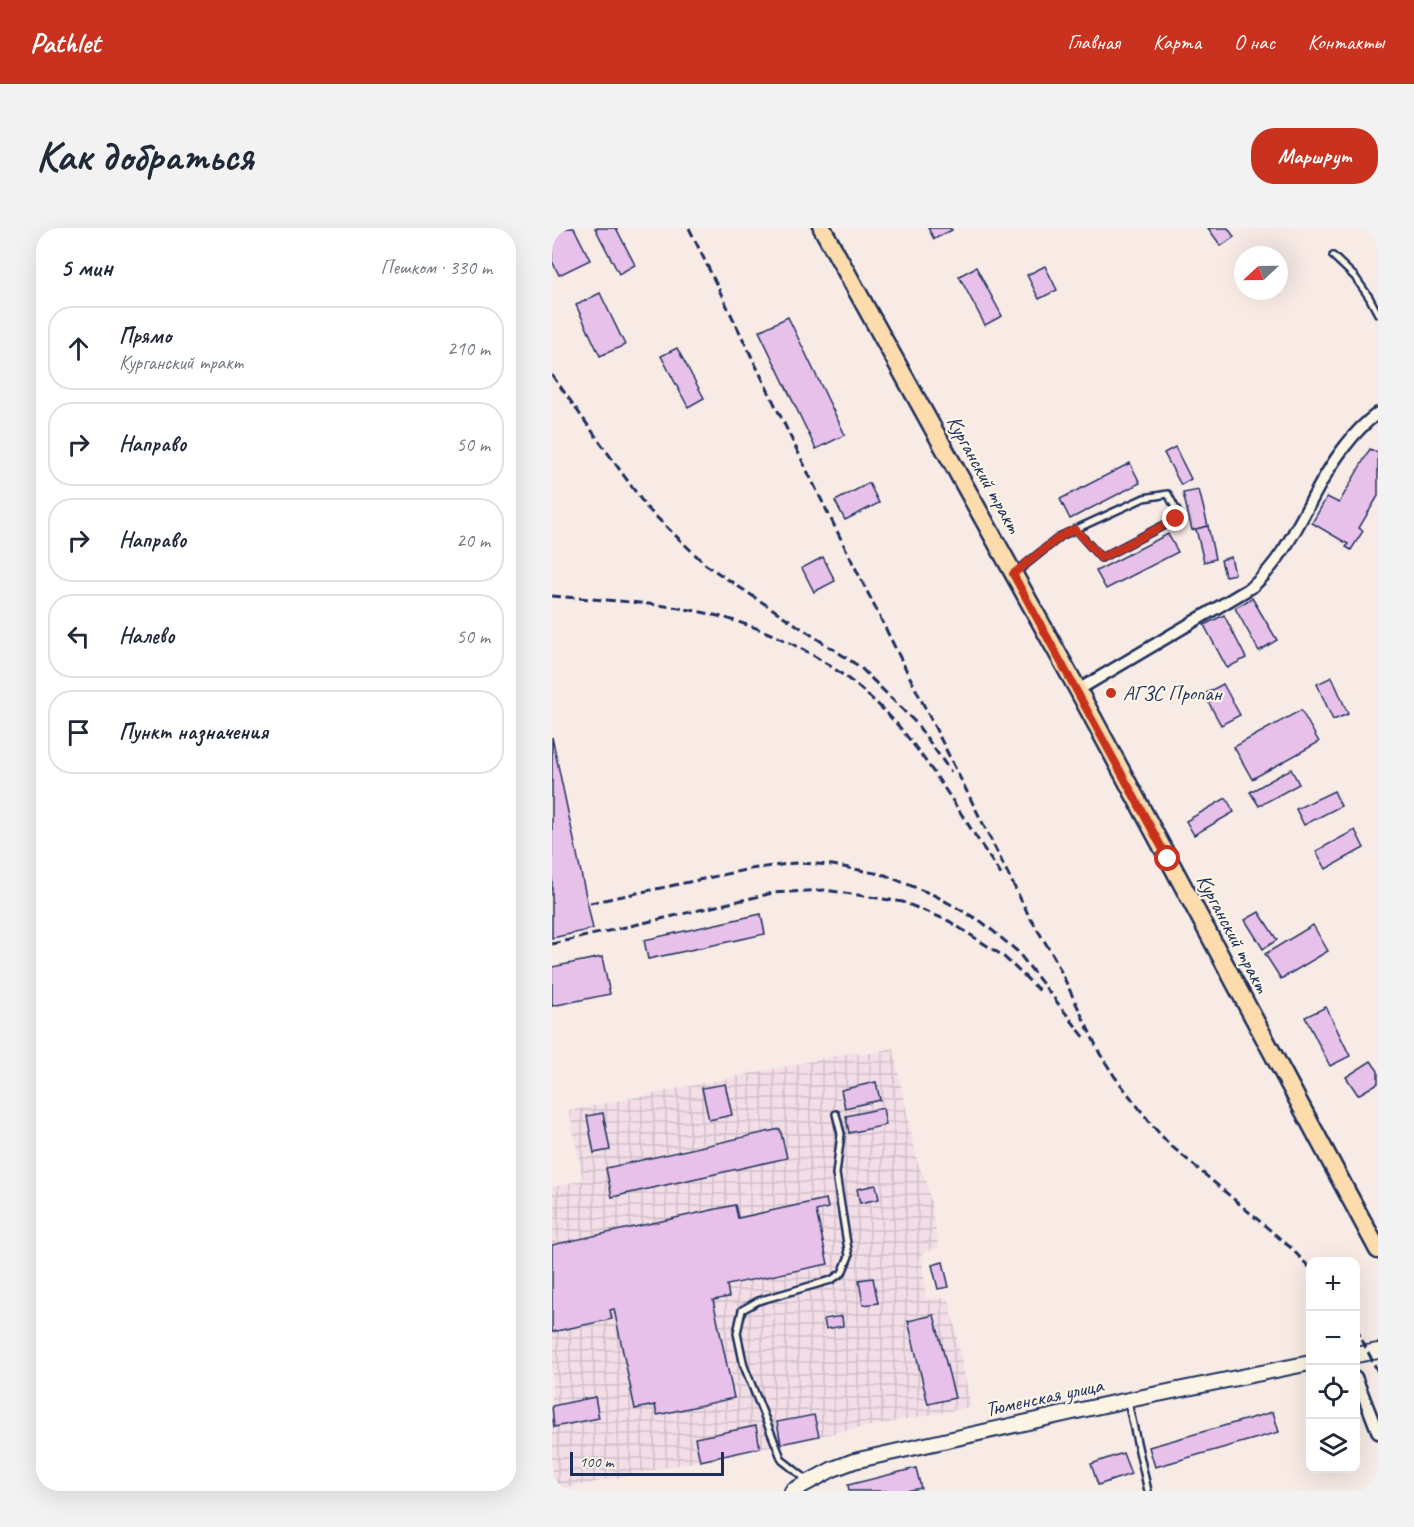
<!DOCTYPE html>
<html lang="ru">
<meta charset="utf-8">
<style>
body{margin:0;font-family:Caveat,sans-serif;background:#f2f2f3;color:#1f2937}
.controls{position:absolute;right:18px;bottom:18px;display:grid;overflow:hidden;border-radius:12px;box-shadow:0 6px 24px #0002}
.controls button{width:54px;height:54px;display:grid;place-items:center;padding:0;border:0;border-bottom:2px solid #e0e1e3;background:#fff;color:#1f2937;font:30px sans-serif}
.compass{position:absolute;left:682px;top:18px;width:54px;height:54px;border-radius:50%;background:#fff;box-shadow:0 6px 24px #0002;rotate:248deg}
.scale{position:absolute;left:18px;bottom:15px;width:154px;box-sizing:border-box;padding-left:6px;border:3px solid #1b2f5e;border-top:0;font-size:16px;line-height:21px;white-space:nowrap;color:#1b2f5e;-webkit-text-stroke:4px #fcf5e5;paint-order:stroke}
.stop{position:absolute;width:18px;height:18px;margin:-14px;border:4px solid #c8321e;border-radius:50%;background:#fff}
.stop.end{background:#c8321e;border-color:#fff;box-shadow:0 2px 6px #0008}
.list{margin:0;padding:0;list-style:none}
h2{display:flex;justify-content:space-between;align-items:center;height:78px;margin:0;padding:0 24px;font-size:26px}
h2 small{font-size:20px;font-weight:400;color:#747a83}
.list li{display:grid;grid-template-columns:39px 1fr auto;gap:18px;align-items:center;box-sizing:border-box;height:84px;margin:0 12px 12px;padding:0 12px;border:2px solid #e0e1e3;border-radius:24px}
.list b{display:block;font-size:22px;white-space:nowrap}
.list p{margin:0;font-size:20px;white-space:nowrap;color:#747a83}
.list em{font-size:20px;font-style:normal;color:#747a83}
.icon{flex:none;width:33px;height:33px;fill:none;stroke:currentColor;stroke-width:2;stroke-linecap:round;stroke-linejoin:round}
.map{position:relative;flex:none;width:826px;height:1263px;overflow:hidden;border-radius:24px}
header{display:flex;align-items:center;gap:36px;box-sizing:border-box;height:84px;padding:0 30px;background:#c8321e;color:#fff}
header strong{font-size:28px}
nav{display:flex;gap:33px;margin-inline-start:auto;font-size:21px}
.intro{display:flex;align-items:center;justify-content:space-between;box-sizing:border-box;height:144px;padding:0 36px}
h1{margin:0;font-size:42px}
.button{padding:15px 27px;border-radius:24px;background:#c8321e;color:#fff;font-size:21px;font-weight:700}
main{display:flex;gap:36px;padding:0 36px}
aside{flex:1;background:#fff;border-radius:24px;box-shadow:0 6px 24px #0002}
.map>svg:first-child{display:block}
.industrial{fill:url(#industrial-grid)}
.building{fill:#e8c1ea;stroke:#1b2f5e;stroke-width:1.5}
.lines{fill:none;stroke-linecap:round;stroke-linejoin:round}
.service-casing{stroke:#1b2f5e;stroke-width:10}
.minor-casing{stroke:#1b2f5e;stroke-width:15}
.tertiary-casing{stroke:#1b2f5e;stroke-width:18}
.primary-casing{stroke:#1b2f5e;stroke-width:21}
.service{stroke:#fcf5e5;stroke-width:5}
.minor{stroke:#fcf5e5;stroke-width:10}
.tertiary{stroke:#fcf5e5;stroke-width:14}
.primary{stroke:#fcdcac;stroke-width:16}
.rail{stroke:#1b2f5e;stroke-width:3;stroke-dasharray:9 4.5;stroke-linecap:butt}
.route{stroke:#c8321e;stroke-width:8}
.poi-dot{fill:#c8321e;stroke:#fcf5e5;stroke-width:2}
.labels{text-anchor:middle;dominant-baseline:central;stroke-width:4.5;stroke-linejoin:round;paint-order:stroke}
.street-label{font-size:21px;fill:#1b2f5e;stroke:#fcf5e5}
.poi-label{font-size:21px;fill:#1b2f5e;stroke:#fcf5e5;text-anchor:start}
</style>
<header>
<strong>Pathlet</strong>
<nav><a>Главная</a><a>Карта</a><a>О нас</a><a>Контакты</a></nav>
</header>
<div class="intro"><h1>Как добраться</h1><a class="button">Маршрут</a></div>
<main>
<aside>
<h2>5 мин<small>Пешком · 330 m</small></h2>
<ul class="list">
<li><svg class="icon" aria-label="ahead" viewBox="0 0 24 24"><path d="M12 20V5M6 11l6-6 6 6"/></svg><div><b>Прямо</b><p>Курганский тракт</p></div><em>210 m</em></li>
<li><svg class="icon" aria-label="right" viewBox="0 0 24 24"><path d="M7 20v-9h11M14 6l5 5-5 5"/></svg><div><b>Направо</b></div><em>50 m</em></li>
<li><svg class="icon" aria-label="right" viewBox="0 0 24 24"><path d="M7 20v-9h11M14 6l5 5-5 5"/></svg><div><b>Направо</b></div><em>20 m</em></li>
<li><svg class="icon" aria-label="left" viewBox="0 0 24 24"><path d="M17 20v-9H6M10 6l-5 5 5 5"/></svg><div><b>Налево</b></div><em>50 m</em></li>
<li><svg class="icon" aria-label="arrive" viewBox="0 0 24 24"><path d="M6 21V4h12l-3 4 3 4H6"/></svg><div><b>Пункт назначения</b></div></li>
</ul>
</aside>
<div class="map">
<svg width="826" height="1263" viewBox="0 0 826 1263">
<defs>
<pattern id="industrial-grid" width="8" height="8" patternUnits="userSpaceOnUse" patternTransform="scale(1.5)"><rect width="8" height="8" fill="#f3dee7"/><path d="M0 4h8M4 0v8" fill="none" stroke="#d0bfc9"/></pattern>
</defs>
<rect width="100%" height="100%" fill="#f8ebe6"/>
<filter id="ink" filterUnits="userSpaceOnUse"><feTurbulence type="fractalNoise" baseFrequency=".0167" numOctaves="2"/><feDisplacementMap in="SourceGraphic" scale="12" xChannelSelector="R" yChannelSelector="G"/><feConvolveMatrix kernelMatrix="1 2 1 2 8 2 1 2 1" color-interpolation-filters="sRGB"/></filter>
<g filter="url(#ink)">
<!-- industrial -->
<path class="industrial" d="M341 820 366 936 375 955 387 1020 370 1025 374 1071 397 1070 419 1179 267 1208 0 1263V959L31 952 17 883 303 824 309 827Z"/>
<!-- building -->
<g class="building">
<path d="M0 0H22L38 32 7 47 0 33Z"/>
<path d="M43 0H64L83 37 67 46Z"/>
<path d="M376 0H398L400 2 382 11Z"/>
<path d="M656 0H676L682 9 669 18Z"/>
<path d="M493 38 505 62 487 71 475 47Z"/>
<path d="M424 39 450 88 433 97 407 48Z"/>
<path d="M48 65 73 117 48 128 24 77Z"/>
<path d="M236 89 293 207 264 221 207 103Z"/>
<path d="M125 120 152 170 136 179 109 128Z"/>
<path d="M623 219 639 251 629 257 612 225Z"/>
<path d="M818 221 826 225V268L807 300 811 303 799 322 794 319 796 316 760 295 775 269 787 275Z"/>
<path d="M578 235 588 255 518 291 508 271Z"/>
<path d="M317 255 327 275 293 292 283 273Z"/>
<path d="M647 262 656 298 640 302 631 265Z"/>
<path d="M656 298 663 331 652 334 644 301Z"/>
<path d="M616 306 626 324 554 361 544 343Z"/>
<path d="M271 329 283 353 262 364 250 340Z"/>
<path d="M679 329 683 346 673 348 669 332Z"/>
<path d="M700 370 725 412 707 423 683 380Z"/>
<path d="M672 387 694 430 675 440 652 397Z"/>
<path d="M780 449 796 486 781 492 765 456Z"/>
<path d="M671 456 688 487 669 497 652 466Z"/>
<path d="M749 482 767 514 700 551 682 519Z"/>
<path d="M0 509 41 701 0 710Z"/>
<path d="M739 541 747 556 707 578 698 564Z"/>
<path d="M782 563 789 578 752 597 744 581Z"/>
<path d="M674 570 682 584 642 607 634 593Z"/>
<path d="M803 602 812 620 774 641 764 623Z"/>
<path d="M707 684 725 712 711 721 693 692Z"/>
<path d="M209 686 213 706 96 731 92 712Z"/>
<path d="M761 697 776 723 729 751 713 726Z"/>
<path d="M50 729 58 766 0 778V739Z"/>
<path d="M774 779 798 828 778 838 753 789Z"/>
<path d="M819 833 826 843V855L806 867 794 849Z"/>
<path d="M324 854 328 872 293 880 289 862Z"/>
<path d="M173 856 180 887 157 892 150 860Z"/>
<path d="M331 880 334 897 297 905 294 888Z"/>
<path d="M51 885 58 922 42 925 35 888Z"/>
<path d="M228 901 235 930 60 969 54 940Z"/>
<path d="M324 957 327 971 308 975 305 961Z"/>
<path d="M274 971 276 980 264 983 276 1036 175 1057 177 1069 161 1072 182 1170 105 1187 103 1177 83 1181 62 1081 58 1082 60 1091 0 1104V1017L183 977 186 990Z"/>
<path d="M391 1034 397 1059 386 1061 380 1037Z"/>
<path d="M321 1050 326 1075 311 1077 307 1052Z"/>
<path d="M382 1087 403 1170 376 1176 356 1093Z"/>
<path d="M290 1088 291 1098 274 1101 272 1091Z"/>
<path d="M43 1169 47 1190 2 1199 0 1178Z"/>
<path d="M721 1184 727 1204 603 1239 597 1219Z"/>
<path d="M262 1187 267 1208 229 1216 225 1194Z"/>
<path d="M204 1198 208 1220 148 1233 143 1210Z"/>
<path d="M571 1225 579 1246 546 1257 539 1236Z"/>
<path d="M364 1240 369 1260 354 1263H297L296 1257Z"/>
</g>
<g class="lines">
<!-- service casing -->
<g class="service-casing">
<g id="service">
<path d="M781 28 803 49 817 69 826 86"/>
<path d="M463 345 509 308 592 270 616 266 626 285 624 291 549 330 523 301"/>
<path d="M576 1174 596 1263"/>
<path d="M255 1252 230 1232 192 1138 185 1105 190 1082 206 1073 279 1052 290 1045 297 1028 284 946 289 906 284 886"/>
</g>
</g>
<!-- minor casing -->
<g class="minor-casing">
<g id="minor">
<path d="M526 462 700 359C744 320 758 262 794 217 803 205 814 194 826 185"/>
<path d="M804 1149 826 1205"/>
</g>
</g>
<!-- tertiary casing -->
<g class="tertiary-casing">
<g id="tertiary">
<path d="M804 1127 826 1123"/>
<path d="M240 1263 281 1241 302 1233 552 1177 758 1135"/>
</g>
</g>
<!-- primary casing -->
<g class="primary-casing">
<path id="primary" d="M270 0 526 462 826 1022"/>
</g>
<!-- service -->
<use href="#service" class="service"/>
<!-- minor -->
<use href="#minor" class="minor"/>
<!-- tertiary -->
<use href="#tertiary" class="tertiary"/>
<!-- primary -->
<use href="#primary" class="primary"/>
<!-- rail -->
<g class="rail">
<path d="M137 0 262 257 476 686 502 729 548 826 563 849 600 897 617 916 738 1019 758 1040"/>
<path d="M824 0 826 6"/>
<path d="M0 147 95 280 154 337 308 439 364 495 399 544"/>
<path d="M0 368C50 372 100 374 149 384 233 402 309 447 361 516 393 558 420 604 450 648"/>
<path d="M38 675 198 641 243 635 281 637 333 647 384 668 430 694 465 723 533 810"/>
<path d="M0 716 221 665 273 662 351 674 397 693 451 728 488 763"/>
<path d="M804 1100 826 1144"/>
</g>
</g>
</g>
<g class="lines" filter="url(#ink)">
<!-- route -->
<path class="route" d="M616 631 461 346 509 308 523 301 549 330 624 291"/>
</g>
<!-- markers -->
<circle class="poi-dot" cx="559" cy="465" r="6"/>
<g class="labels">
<!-- street labels -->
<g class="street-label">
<text transform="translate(432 246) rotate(61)">Курганский тракт</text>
<text transform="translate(681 705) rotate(62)">Курганский тракт</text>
<text transform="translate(492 1169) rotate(-12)">Тюменская улица</text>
</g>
<!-- poi labels -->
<g class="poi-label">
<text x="571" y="465">АГЗС Пропан</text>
</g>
</g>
</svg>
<div class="controls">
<button>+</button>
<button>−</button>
<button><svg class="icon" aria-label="locate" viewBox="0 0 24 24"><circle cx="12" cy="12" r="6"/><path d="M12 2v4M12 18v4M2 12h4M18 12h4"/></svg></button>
<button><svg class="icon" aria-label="layers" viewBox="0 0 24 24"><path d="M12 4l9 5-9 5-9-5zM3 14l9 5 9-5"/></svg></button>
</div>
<svg class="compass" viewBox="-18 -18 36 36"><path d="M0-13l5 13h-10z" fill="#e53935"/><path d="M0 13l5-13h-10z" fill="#747a83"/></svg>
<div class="scale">100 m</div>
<div class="stop" style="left:616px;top:631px"></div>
<div class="stop end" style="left:624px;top:291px"></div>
</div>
</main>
